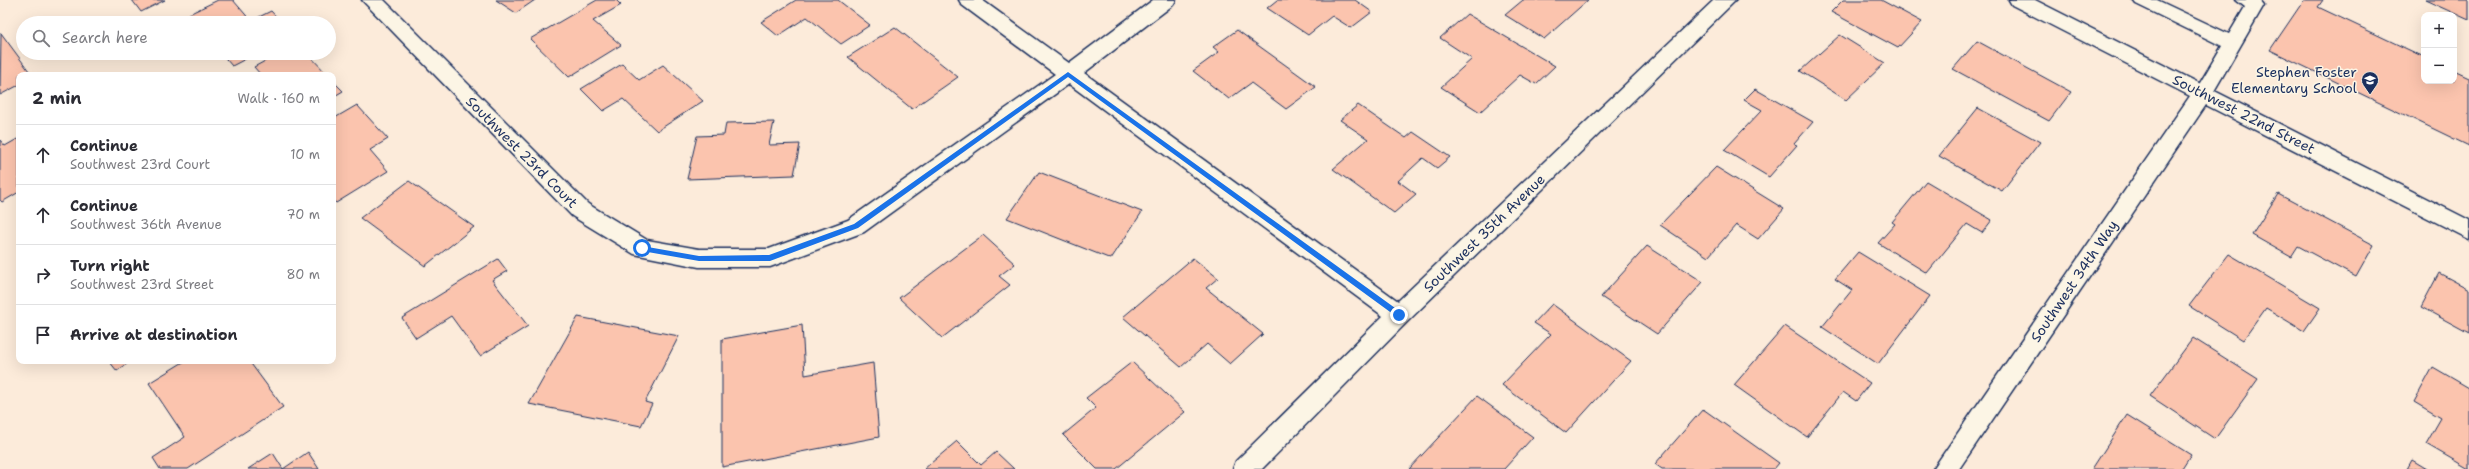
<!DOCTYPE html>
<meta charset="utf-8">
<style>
body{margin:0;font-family:"Shantell Sans",sans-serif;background:#f2f2f3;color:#2b2b33}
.controls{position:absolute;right:12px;top:12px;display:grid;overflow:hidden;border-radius:8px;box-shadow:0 4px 16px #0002}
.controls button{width:36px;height:36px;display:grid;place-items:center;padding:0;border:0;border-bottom:1px solid #e1e1e2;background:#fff;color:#2b2b33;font:20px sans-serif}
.stop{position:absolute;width:12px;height:12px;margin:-9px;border:3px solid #1a73e8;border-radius:50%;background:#fff}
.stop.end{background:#1a73e8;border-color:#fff;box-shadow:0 1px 4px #0008}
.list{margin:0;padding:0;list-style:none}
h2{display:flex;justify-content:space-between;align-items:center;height:52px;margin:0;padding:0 16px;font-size:17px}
h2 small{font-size:13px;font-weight:400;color:#7c7c81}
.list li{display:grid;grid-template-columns:26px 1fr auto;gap:12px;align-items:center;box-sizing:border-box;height:60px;padding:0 16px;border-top:1px solid #e1e1e2}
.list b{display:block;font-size:15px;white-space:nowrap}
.list p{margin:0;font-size:13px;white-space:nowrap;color:#7c7c81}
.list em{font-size:13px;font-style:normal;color:#7c7c81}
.icon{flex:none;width:22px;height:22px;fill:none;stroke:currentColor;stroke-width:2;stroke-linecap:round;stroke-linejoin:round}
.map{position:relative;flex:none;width:2469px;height:469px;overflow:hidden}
.search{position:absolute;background:#fff;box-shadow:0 4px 16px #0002;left:16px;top:16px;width:320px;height:44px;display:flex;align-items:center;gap:10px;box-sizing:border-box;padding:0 14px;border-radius:22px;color:#7c7c81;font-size:15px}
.panel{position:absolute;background:#fff;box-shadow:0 4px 16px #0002;left:16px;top:72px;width:320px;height:292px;border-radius:8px}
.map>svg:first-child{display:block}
.building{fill:#fbc4ae;stroke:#1b2f5e}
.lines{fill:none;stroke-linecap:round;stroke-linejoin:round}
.service-casing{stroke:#1b2f5e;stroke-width:3}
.minor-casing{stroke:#1b2f5e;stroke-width:3}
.service{fill:#fcf5e5;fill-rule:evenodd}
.minor{fill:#fcf5e5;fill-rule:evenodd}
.route{fill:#1a73e8}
.labels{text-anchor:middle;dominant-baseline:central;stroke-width:3;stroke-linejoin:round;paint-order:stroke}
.poi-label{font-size:14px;fill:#1b2f5e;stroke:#fcf5e5;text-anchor:end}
.street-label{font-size:14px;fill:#1b2f5e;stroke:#fcf5e5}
</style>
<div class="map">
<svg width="2469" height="469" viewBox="0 0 2469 469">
<rect width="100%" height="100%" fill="#fcebda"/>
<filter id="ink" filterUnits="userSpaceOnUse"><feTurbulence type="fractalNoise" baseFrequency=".025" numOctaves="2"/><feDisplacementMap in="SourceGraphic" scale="8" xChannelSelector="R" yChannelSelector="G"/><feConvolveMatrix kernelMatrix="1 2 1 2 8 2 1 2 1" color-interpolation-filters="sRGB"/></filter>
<g filter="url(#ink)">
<!-- building -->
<g class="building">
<path d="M132 0H165L141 12Z"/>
<path d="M218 0H233L251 21 271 11 282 23H196L189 14Z"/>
<path d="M496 0H535L516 13Z"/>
<path d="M597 0H616L621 5 593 21 621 45 569 77 530 39Z"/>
<path d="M796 0H838L870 25 841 44 807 17 778 36 761 22Z"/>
<path d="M1277 0H1355L1372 12 1351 28 1332 16 1308 35 1267 8Z"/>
<path d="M1523 0H1588L1544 39 1505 15Z"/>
<path d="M1843 0H1881L1922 22 1898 48 1831 12Z"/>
<path d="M2304 0H2323L2318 7 2424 57V81H2454V71L2469 78V146L2270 50Z"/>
<path d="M2425 0H2469V20Z"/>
<path d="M1467 14 1555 66 1536 84 1520 75 1480 112 1441 87 1472 59 1440 38Z"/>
<path d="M895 27 958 77 912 109 848 57Z"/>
<path d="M1237 30 1259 46 1316 87 1286 109 1251 83 1229 99 1193 71 1219 52 1213 47Z"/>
<path d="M1 33 32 75H19V85L0 95Z"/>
<path d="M1840 35 1885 63 1846 100 1800 71Z"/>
<path d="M1977 41 2071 92 2049 121 1953 69Z"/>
<path d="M221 53H257L232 66Z"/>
<path d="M280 53H307L328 75H261L254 67Z"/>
<path d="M622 64 639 80 663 65 703 101 657 131 623 99 603 111 581 89Z"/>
<path d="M333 81 343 91 333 97Z"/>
<path d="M1755 89 1813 122 1794 144 1797 145 1769 177 1724 150 1762 110 1744 100Z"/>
<path d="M357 105 388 139 370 150 388 171 336 203 333 200V119Z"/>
<path d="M1358 105 1406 138 1413 132 1450 157 1437 168 1423 158 1398 181 1416 194 1394 213 1333 169 1368 139 1340 120Z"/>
<path d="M1978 108 2040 142 2002 191 1939 156Z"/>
<path d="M774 122 769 145 800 144 794 175 687 179 697 136 724 135 726 123Z"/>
<path d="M19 138V192L2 202 0 200V140L5 146Z"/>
<path d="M1716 167 1784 209 1758 239 1736 225 1708 257 1660 225Z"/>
<path d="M1039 172 1142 212 1111 259 1007 218Z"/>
<path d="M409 181 474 227 425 266 360 218Z"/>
<path d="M1926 181 1992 220 1982 233 1967 224 1927 273 1878 243 1895 224 1892 222Z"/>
<path d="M2278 194 2374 245 2356 277 2298 246 2291 257 2252 235Z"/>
<path d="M983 235 1015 264 999 276 1010 285 942 338 899 298Z"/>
<path d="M1647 246 1703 282 1657 334 1601 297Z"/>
<path d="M1858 252 1930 296 1878 364 1822 327 1852 290 1835 279Z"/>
<path d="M2229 254 2320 308 2304 331 2266 308 2243 340 2189 306Z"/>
<path d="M1193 258 1218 278 1206 288 1263 334 1230 364 1207 344 1181 367 1123 317Z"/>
<path d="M498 259 507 271 492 280 528 326 480 356 451 316 416 338 402 318Z"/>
<path d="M2439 273 2469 289V333L2421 307Z"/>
<path d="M1552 304 1631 361 1566 433 1502 385 1551 334 1534 323Z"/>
<path d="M578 317 679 336 645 402 652 404 641 426 529 404Z"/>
<path d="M802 325 805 375 873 363 879 437 722 467V339Z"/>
<path d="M1785 326 1870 383 1856 401 1843 392 1807 437 1734 385Z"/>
<path d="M2193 338 2258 379 2215 439 2150 396Z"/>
<path d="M109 361H131L117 371Z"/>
<path d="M185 361H249L283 407 188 469H160L153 458 185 437 149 383Z"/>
<path d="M1132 362 1185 412 1116 469H1097L1063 435 1096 408 1086 398Z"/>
<path d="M2433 367 2469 388V469L2426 444 2441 418 2414 402Z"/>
<path d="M1477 396 1533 437 1504 469H1409Z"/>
<path d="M1703 409 1779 463 1774 469H1662L1655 464Z"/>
<path d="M2127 415 2191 455 2182 469H2092Z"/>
<path d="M957 441 981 465 996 452 1014 469H924Z"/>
<path d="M308 452 319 469H248L273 453 283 469Z"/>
<path d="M2412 460 2427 469H2407Z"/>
</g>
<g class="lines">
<!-- service casing -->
<g class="service-casing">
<path id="service" d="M2133 0H2157L2229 34 2245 7 2236 0H2260L2264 5 2210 98 2203 100 2196 98 2194 93 2222 46 2136 4Z"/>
</g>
<!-- minor casing -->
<g class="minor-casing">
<g id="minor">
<path d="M362 0H384L588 204 647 240 699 249H769L848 220 1055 74 962 5 959 0H982L1069 63 1153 0H1176L1173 5 1084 73 1398 301 1714 0H1736L1407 322 1262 469H1233L1236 461 1383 316 1069 84 864 232 770 267H699L634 254 572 216Z"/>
<path d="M2009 0H2035L2469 220V239L2206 105 1959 469H1933L2190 96 2012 5Z"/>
</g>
</g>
<!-- service -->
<use href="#service" class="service"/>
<!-- minor -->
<use href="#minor" class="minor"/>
</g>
</g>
<!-- route -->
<path class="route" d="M1068 72 1402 313V317H1397L1068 77 858 228 770 261H699L642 251 639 248 642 246 699 256 769 255 854 224Z"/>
<!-- icons -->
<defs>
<g id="school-pin" transform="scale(0.9)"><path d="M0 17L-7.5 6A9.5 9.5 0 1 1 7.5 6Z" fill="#1b2f5e" stroke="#fcf5e5"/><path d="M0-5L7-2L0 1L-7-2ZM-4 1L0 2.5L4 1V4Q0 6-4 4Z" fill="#fff"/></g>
</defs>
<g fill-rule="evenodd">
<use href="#school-pin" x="2370" y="80"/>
</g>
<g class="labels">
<!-- poi labels -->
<g class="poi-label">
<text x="2357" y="72">Stephen Foster<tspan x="2357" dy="16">Elementary School</tspan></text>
</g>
<!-- street labels -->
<g class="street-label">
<text transform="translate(2244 114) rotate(27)">Southwest 22nd Street</text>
<text transform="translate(522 152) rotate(45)">Southwest 23rd Court</text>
<text transform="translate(1484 233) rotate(-44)">Southwest 35th Avenue</text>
<text transform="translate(2074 281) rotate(-56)">Southwest 34th Way</text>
</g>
</g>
</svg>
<div class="controls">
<button>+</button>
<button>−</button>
</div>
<div class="stop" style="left:642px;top:248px"></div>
<div class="stop end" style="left:1399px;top:315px"></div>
<div class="search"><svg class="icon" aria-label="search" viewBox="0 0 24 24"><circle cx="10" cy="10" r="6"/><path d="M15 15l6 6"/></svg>Search here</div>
<section class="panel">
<h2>2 min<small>Walk · 160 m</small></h2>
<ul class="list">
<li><svg class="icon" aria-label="ahead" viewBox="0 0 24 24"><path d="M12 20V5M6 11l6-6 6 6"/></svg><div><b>Continue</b><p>Southwest 23rd Court</p></div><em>10 m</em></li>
<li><svg class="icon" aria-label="ahead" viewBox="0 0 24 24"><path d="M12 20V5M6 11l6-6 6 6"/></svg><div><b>Continue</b><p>Southwest 36th Avenue</p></div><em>70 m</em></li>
<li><svg class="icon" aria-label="right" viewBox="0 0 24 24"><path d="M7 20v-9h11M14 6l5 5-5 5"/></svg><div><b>Turn right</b><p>Southwest 23rd Street</p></div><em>80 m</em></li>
<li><svg class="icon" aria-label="arrive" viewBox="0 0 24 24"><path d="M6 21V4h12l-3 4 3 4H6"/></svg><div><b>Arrive at destination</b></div></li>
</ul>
</section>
</div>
